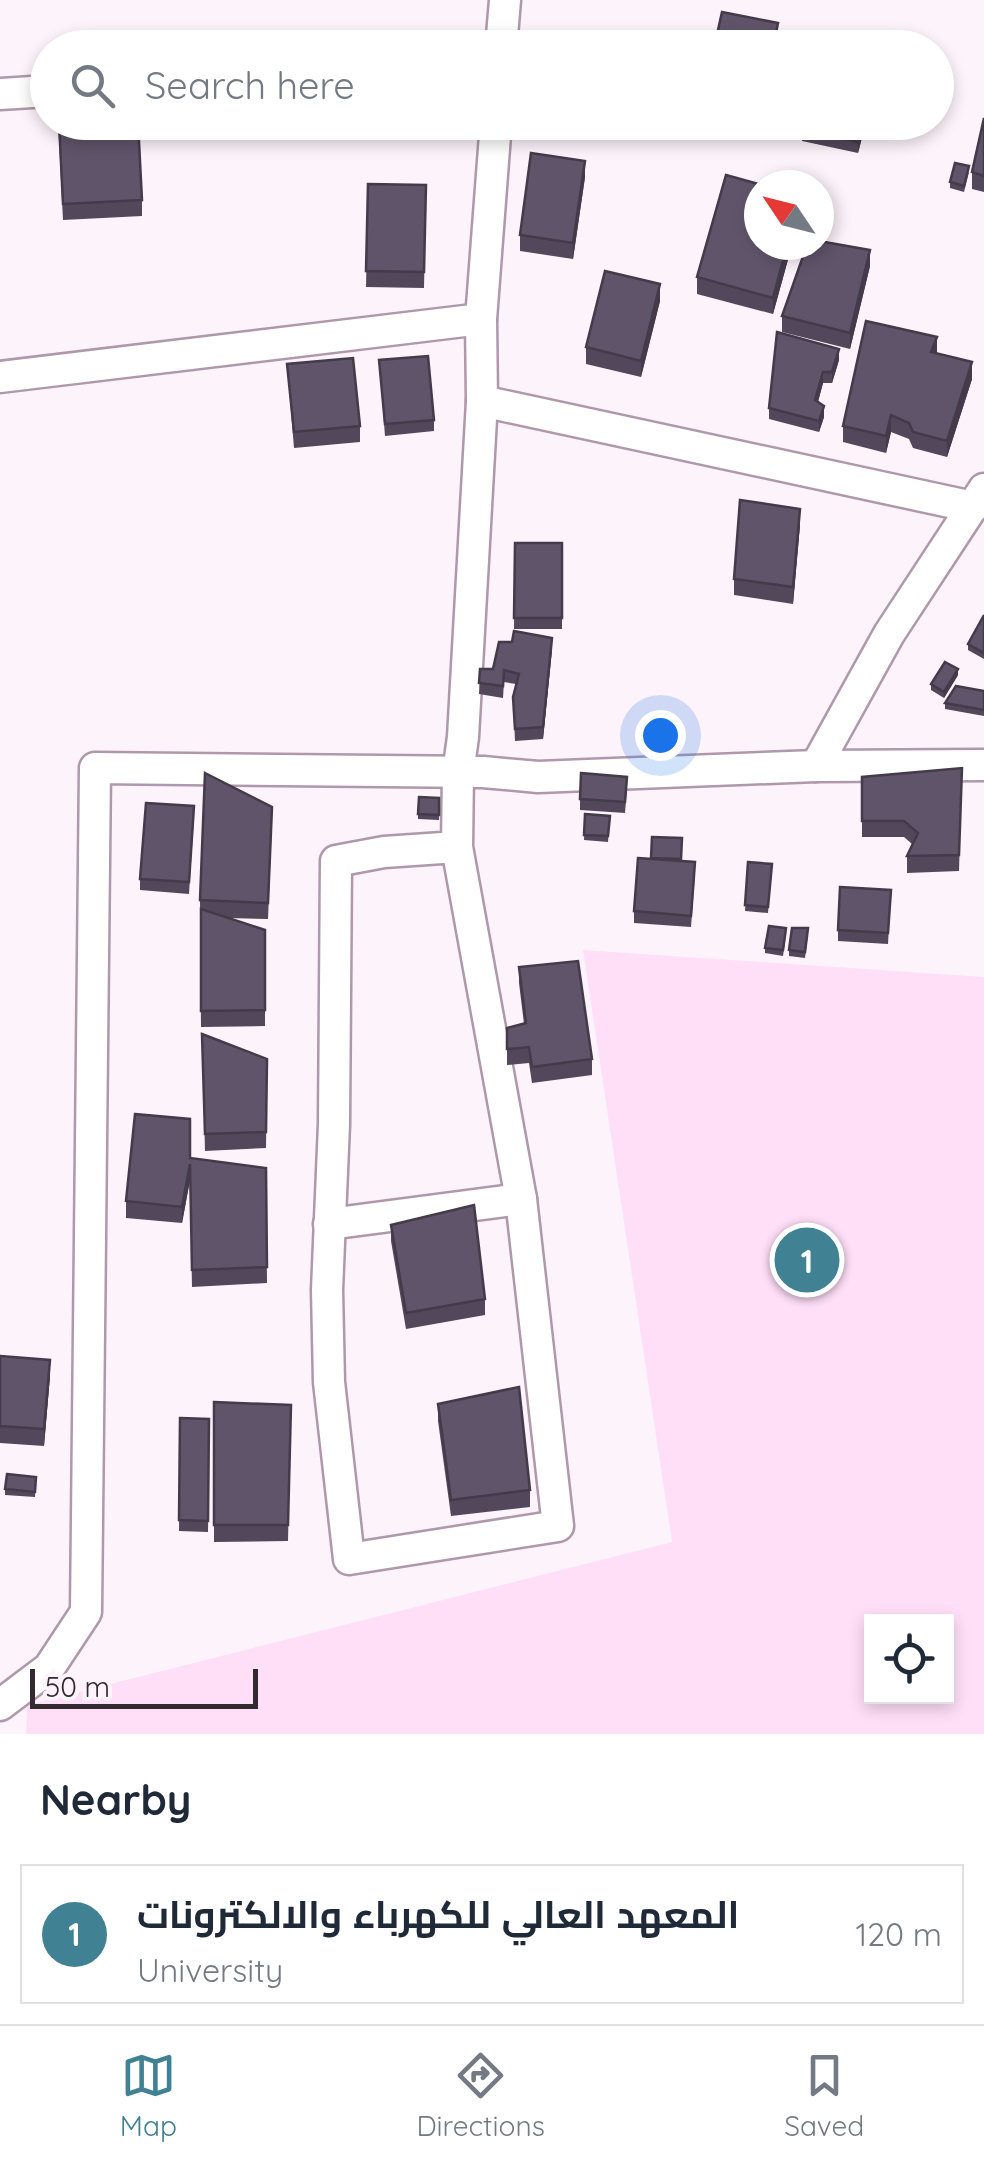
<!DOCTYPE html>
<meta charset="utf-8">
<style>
body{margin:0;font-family:Quicksand,Cairo,sans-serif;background:#f6f6f7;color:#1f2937}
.controls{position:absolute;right:30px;bottom:30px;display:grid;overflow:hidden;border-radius:0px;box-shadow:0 5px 15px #0003}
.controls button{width:90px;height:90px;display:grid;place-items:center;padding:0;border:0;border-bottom:2px solid #e0e1e3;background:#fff;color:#1f2937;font:50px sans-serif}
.compass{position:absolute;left:744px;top:170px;width:90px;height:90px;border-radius:50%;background:#fff;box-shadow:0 5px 15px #0003;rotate:305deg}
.scale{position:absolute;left:30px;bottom:25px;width:228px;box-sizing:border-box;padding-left:10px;border:5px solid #332a31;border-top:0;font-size:28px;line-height:35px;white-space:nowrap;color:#332a31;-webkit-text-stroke:8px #fdf3fb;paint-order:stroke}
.you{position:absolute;left:660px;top:735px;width:35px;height:35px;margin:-25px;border:8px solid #fff;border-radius:50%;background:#1a73e8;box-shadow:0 0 0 15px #1a73e833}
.badge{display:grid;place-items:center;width:65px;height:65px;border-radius:50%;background:#408293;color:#fff;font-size:32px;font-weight:700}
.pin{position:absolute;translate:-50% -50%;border:5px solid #fff;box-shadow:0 2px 10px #0006}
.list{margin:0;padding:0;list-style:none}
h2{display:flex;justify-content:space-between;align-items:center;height:130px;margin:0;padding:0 40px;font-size:42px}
h2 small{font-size:32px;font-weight:400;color:#747a83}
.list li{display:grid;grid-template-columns:65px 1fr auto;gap:30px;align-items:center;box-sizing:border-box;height:140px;margin:0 20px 20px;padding:0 20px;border:2px solid #e0e1e3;border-radius:0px}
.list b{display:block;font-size:38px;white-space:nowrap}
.list p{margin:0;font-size:32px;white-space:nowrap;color:#747a83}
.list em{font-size:32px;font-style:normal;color:#747a83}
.icon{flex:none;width:55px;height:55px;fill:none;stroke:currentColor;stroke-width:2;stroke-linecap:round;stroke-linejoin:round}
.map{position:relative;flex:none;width:984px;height:1734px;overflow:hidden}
.search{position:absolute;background:#fff;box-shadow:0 5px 15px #0003;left:30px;right:30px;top:30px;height:110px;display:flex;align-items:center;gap:25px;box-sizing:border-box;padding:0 35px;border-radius:55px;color:#747a83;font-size:38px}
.sheet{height:290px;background:#fff}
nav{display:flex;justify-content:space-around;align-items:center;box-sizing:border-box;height:140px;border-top:2px solid #e0e1e3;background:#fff;font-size:28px;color:#747a83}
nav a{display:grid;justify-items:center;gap:5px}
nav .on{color:#408293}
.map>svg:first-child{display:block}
.built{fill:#ffdff8;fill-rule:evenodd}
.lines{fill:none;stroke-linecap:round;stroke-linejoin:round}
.minor-casing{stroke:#af98ab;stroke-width:35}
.minor{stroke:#fff;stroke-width:30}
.wall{fill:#53485b}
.shaded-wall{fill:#433b4a}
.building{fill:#60546a;stroke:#433b4a;stroke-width:2.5}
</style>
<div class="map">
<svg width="984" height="1734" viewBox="0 0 984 1734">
<rect width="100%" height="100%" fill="#fdf3fb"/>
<!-- built -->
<path class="built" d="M583 950 984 977V1734H26L27 1705 672 1542ZM872 1622H946V1696H872Z"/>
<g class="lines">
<!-- minor casing -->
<g class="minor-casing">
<g id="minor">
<path d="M501 48 505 0"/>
<path d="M0 94 48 91"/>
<path d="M0 377 481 319"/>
<path d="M482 401 973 507"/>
<path d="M816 766 889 634 984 489"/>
<path d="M457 847 384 852 336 861 334 1124 327 1290 329 1382 349 1559 558 1526 521 1199 457 847 458 773 463 737 482 401 481 319 496 122"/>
<path d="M329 1224 521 1199"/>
<path d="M0 1705 49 1668 86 1612 95 768 483 772 538 777 816 766 984 765"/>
</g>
</g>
<!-- minor -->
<use href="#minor" class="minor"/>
</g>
<!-- wall -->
<g class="wall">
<path d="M984 118V192L972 189V172Z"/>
<path d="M58 122 142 200V216L63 220Z"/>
<path d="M866 122 858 153 802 141V130Z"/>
<path d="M969 172 964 192 950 188V182Z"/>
<path d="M585 177 573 259 520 251V235Z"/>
<path d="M368 184 426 185 424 288 366 287Z"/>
<path d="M759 245H792L773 314 697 294V277Z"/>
<path d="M870 266 850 349 782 332V316Z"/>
<path d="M660 301 641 377 586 364V347Z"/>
<path d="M937 354 972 379 947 457 913 448 909 439 891 432 886 453 843 442V426Z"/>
<path d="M379 360 434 420V431L385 436Z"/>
<path d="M839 360 832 383H823L818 402 824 417 819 432 769 419V408Z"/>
<path d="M287 364 360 426V442L294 448Z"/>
<path d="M800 525 793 604 734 595V579Z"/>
<path d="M515 543H562V629H514Z"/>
<path d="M984 615V659L968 650V644Z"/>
<path d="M552 649 543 739 515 741 513 697 516 684 504 682 503 698 479 694 480 669H493Z"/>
<path d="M958 675 944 698 931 690V684Z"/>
<path d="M984 691V716L945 709V703Z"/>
<path d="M962 768 959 871 907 873V856L912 844 904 837H862V777Z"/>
<path d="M627 788 625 813 580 810V799Z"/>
<path d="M439 798V820L418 819V814Z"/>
<path d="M585 814 610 816 608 842 584 840Z"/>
<path d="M194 817 189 894 140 890V879Z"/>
<path d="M272 824 268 919 228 918 265 930V1026L201 1027 200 900Z"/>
<path d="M682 838 681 861 695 874 691 927 634 923V911L651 859Z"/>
<path d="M748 862 772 864 768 913 745 911Z"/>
<path d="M891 890 888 944 838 941V930Z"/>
<path d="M786 934 783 956 765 953V948Z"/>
<path d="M808 934 805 958 789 956V950Z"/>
<path d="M519 967 592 1059V1075L532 1083 529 1063 507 1065V1028L524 1024 519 983Z"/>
<path d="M202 1034 267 1059 266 1148 205 1151Z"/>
<path d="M190 1158 266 1168 267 1283 192 1287 190 1180 182 1223 126 1218V1201Z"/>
<path d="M391 1225 485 1299V1315L406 1329 391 1241Z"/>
<path d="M0 1356 50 1376 44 1446 0 1443Z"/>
<path d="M214 1402 291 1405 288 1541 214 1542Z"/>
<path d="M438 1404 530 1490V1507L451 1516 438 1421Z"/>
<path d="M180 1418 209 1419 208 1532 179 1531Z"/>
<path d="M36 1477 35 1497 5 1495V1489Z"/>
</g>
<!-- shaded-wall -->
<g class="shaded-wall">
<path d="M778 23V40L776 48H773Z"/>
<path d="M863 122H866L858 153V142Z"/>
<path d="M585 161V177L573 259V243Z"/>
<path d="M787 245H792L773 314V298Z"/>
<path d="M870 250V266L850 349V333Z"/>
<path d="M660 284V301L641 377V361Z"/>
<path d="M937 337V353L931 352Z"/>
<path d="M839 349V360L832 383V372Z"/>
<path d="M972 362V379L947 457V441Z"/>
<path d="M823 372V383L815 412V400Z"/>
<path d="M824 406V417L819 432V421Z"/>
<path d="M891 415V432L886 453V436Z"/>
<path d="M800 509V525L793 604V587Z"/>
<path d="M552 638V649L543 739V727Z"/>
<path d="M958 669V675L944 698V692Z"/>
<path d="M190 1164V1180L182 1223V1207Z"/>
<path d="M50 1360V1376L44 1446V1429Z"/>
</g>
<!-- building -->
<g class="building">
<path d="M722 12 778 23 773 48H714Z"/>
<path d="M840 37 879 48H837Z"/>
<path d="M984 118V176L972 172Z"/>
<path d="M59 122H138L142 200 63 204Z"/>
<path d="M804 122H863L858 142 802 130Z"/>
<path d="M531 153 585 161 573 243 520 235Z"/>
<path d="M955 163 969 166 964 186 950 182Z"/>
<path d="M726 175 762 185H759V245H787L773 298 697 277Z"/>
<path d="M368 184 426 185 424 272 366 271Z"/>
<path d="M819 241 870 250 850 333 782 316 807 245H819Z"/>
<path d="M605 271 660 284 641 361 586 347Z"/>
<path d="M866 321 937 337 931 352 972 362 947 441 913 432 909 423 891 415 886 436 843 426Z"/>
<path d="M777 332 839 349 832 372H823L815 400 824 406 819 421 769 408Z"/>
<path d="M428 356 434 420 385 424 379 360Z"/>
<path d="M353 358 360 426 294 432 287 364Z"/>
<path d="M740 500 800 509 793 587 734 579Z"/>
<path d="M515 543H562V618H514Z"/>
<path d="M984 615V653L968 644Z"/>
<path d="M514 631 552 638 543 727 515 729 513 697 519 674 504 670 503 686 479 683 480 669H493L499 642H512Z"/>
<path d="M945 662 958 669 944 692 931 684Z"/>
<path d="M956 686 984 691V710L945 703Z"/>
<path d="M962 768 959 855 907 856 918 833 904 821H862V777Z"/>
<path d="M205 773 272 807 268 903 200 900Z"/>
<path d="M581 773 627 777 625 802 580 799Z"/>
<path d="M419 797 439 798V815L418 814Z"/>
<path d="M146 803 194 806 189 882 140 879Z"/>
<path d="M585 814 610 816 608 836 584 835Z"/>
<path d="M652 837 682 838 681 859 651 858Z"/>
<path d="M638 858 695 862 691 916 634 911Z"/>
<path d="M748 862 772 864 768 907 745 905Z"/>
<path d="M840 887 891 890 888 933 838 930Z"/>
<path d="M201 909 265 930V1010L201 1011Z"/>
<path d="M769 926 786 928 783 950 765 948Z"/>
<path d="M792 928H808L805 952 789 950Z"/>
<path d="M578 961 592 1059 532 1067 529 1047 507 1049V1028L526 1023 519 967Z"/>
<path d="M202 1034 267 1059 266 1132 205 1134Z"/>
<path d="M135 1114 190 1119V1158L266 1168 267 1267 192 1270 190 1164 182 1207 126 1201Z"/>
<path d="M474 1205 485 1299 406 1313 391 1225Z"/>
<path d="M0 1356 50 1360 44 1429 0 1426Z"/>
<path d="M519 1387 530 1490 451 1500 438 1404Z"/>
<path d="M214 1402 291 1405 288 1525H214Z"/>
<path d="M180 1418 209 1419 208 1521 179 1520Z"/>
<path d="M7 1474 36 1477 35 1492 5 1489Z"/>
</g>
</svg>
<div class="controls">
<button><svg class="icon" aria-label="locate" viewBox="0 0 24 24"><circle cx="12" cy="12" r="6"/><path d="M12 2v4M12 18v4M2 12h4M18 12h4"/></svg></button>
</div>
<svg class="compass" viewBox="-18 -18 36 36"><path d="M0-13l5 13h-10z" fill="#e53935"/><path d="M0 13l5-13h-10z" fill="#747a83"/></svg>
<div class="scale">50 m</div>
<div class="you"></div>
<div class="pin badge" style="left:807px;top:1260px">1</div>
<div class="search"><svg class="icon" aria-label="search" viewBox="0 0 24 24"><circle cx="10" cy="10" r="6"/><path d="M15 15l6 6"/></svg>Search here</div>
</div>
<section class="sheet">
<h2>Nearby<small></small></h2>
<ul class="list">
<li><span class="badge">1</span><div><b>المعهد العالي للكهرباء والالكترونات</b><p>University</p></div><em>120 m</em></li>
</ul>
</section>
<nav>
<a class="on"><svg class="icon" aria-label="map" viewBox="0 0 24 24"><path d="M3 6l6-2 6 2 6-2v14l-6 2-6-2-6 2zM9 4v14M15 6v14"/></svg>Map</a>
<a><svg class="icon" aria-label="directions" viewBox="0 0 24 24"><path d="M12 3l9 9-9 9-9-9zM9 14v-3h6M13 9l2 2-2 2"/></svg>Directions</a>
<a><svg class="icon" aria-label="saved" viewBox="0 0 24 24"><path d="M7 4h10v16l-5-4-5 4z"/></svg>Saved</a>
</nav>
